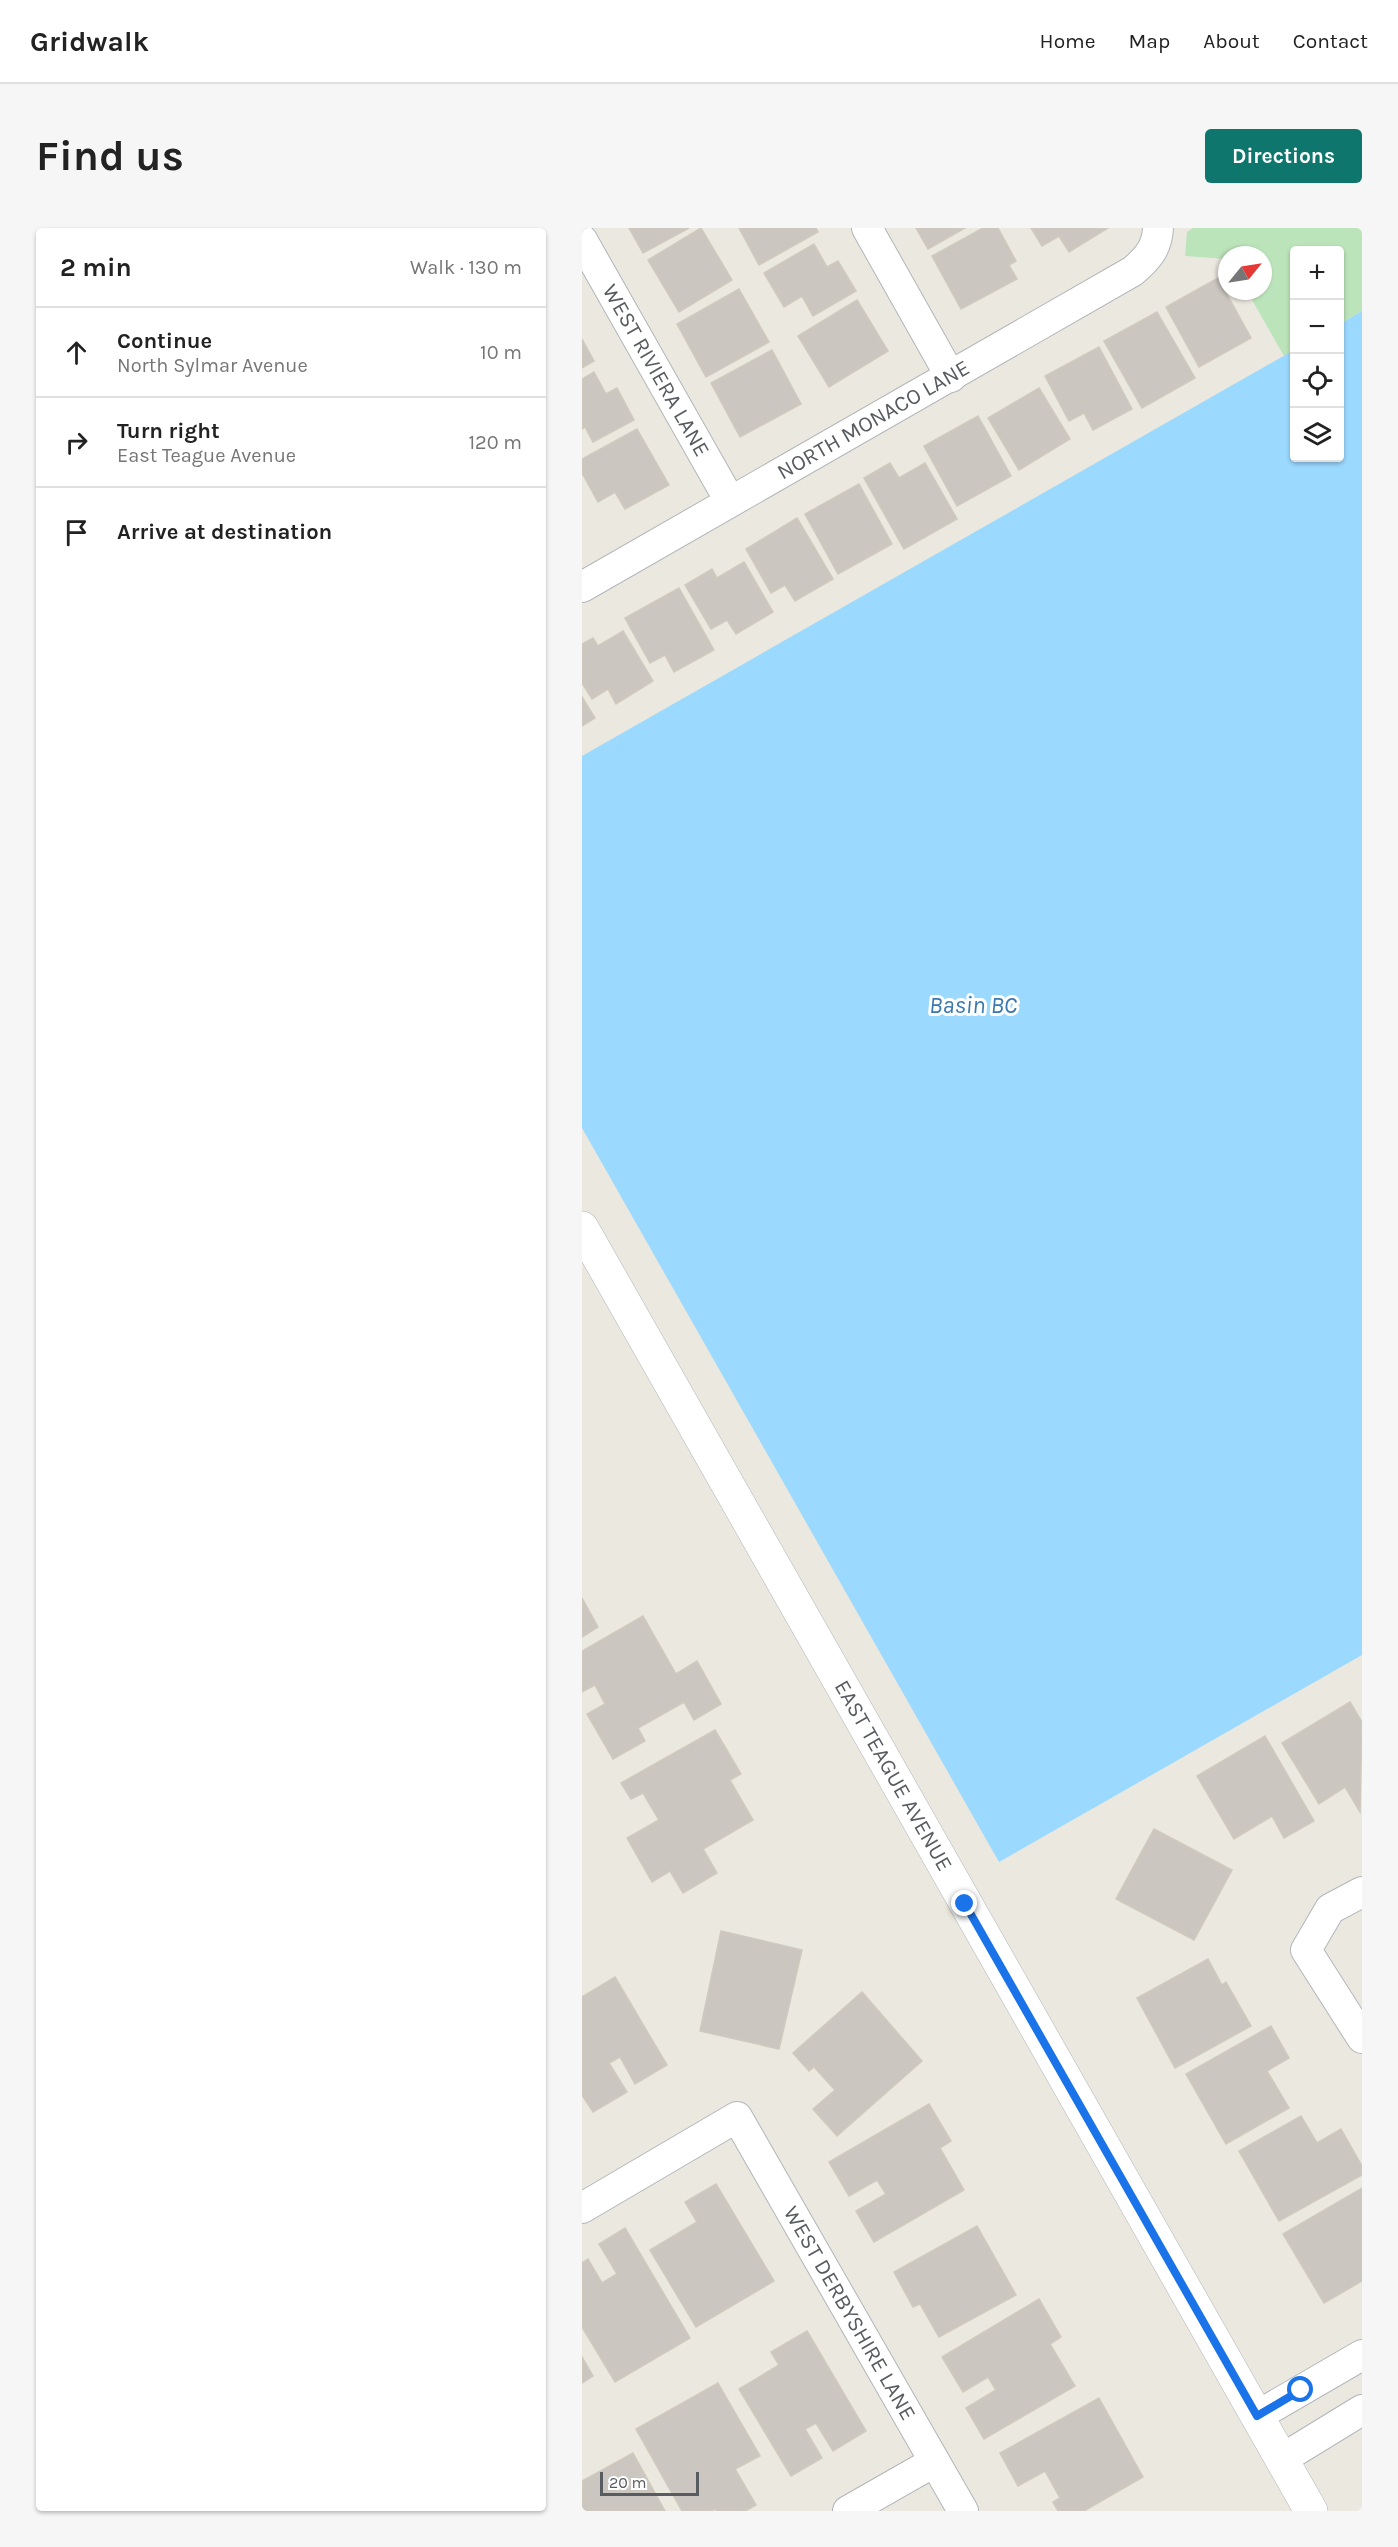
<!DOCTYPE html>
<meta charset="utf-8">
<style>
body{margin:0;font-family:Karla,sans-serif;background:#f6f6f6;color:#222}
.controls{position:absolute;right:18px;top:18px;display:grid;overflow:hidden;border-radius:6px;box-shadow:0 2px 4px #0004}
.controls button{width:54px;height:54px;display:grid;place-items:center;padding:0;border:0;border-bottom:2px solid #e0e0e0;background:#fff;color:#222;font:30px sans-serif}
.compass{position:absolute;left:636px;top:18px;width:54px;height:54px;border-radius:50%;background:#fff;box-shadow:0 2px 4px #0004;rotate:60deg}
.scale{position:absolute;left:18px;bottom:15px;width:99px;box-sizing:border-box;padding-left:6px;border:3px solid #585c60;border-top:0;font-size:16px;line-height:21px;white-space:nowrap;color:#585c60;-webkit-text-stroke:4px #fff;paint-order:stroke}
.stop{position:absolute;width:18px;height:18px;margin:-14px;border:4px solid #1a73e8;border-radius:50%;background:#fff}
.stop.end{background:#1a73e8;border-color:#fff;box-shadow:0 2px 6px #0008}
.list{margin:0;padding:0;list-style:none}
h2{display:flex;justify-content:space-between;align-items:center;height:78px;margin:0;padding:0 24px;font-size:26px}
h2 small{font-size:20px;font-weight:400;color:#767676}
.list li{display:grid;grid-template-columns:39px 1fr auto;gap:18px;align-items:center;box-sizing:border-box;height:90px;padding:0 24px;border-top:2px solid #e0e0e0}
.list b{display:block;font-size:22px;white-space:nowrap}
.list p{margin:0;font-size:20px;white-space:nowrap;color:#767676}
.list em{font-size:20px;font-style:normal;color:#767676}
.icon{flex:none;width:33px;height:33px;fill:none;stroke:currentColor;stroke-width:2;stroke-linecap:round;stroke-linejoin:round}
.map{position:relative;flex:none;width:780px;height:2283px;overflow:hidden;border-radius:6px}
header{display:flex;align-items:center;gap:36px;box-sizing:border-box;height:84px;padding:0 30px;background:#fff;border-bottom:2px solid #e0e0e0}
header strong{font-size:28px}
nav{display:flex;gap:33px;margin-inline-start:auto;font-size:21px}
.intro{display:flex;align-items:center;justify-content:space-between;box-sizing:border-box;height:144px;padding:0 36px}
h1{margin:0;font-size:42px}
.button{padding:15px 27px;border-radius:6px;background:#0f766e;color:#fff;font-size:21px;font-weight:700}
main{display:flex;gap:36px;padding:0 36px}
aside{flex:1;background:#fff;border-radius:6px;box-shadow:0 2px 4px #0004}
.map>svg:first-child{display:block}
.green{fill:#bce4ba}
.water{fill:#9bd9ff}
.building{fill:#cbc6c0;stroke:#d0c9bd;stroke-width:1.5}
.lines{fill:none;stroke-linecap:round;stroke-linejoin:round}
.minor-casing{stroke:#b2b6ba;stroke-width:32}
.tertiary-casing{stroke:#b2b6ba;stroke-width:34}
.minor{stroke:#fff;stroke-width:30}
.tertiary{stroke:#fff;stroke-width:33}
.route{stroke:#1a73e8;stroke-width:8}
.labels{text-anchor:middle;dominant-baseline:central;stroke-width:6;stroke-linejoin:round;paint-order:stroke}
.street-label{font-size:22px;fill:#585c60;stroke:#fff}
.water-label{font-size:24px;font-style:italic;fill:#3a79b0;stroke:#fff}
</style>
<header>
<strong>Gridwalk</strong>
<nav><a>Home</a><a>Map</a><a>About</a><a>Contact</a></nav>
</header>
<div class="intro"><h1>Find us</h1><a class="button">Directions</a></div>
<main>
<aside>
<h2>2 min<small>Walk · 130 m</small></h2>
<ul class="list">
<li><svg class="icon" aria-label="ahead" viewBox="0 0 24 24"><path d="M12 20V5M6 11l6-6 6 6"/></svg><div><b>Continue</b><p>North Sylmar Avenue</p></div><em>10 m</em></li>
<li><svg class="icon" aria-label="right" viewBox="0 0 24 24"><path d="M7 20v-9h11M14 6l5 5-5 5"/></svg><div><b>Turn right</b><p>East Teague Avenue</p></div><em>120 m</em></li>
<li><svg class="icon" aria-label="arrive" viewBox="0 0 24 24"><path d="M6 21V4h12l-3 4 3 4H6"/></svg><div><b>Arrive at destination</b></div></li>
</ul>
</aside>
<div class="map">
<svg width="780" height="2283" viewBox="0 0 780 2283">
<rect width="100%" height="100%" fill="#ebe8df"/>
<!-- green -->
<path class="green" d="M611 0H780V83L758 96V22H712V122L702 128 665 63H681V27H645V31L603 28 605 4Z"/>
<!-- water -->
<path class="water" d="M780 83V1427L417 1634 0 900V528L712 122V230H758V96Z"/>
<!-- building -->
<g class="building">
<path d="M47 0H107L61 25Z"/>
<path d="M119 0 150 52 97 84 66 32Z"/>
<path d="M157 0H234L236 4 177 37Z"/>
<path d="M334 0H383L346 21Z"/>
<path d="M401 0H416L434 33 427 37 435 51 379 81 350 28Z"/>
<path d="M449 0H526L487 24 477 8 460 18Z"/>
<path d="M232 16 245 39 256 33 274 63 231 88 220 68 202 79 182 45Z"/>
<path d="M636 50 669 110 617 139 584 79Z"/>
<path d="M157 61 187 114 124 149 95 96Z"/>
<path d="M275 72 306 123 247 159 216 108Z"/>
<path d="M575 84 613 150 560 180 522 113Z"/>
<path d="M0 111 12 133 0 140Z"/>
<path d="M517 119 550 181 511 202 502 185 487 193 463 148Z"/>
<path d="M190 122 219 176 158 209 129 155Z"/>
<path d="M12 144 24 166 35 160 52 192 11 214 3 199 0 201V151Z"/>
<path d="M457 160 488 211 437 242 406 190Z"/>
<path d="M396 188 429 248 375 278 342 218Z"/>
<path d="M55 201 87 257 43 281 33 264 16 274 0 245V231Z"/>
<path d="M308 235 317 250 343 235 375 291 322 321 282 250Z"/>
<path d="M277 256 310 316 256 346 223 286Z"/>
<path d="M215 290 251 351 213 373 203 357 189 365 164 321Z"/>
<path d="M162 334 191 384 154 406 145 392 129 401 103 357 130 341 135 350Z"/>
<path d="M97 360 132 422 92 444 83 427 68 435 43 390Z"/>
<path d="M41 403 71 453 34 476 26 461 10 471 0 455V416L11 410 16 418Z"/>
<path d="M0 469 13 490 0 498Z"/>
<path d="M0 1370 16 1399 0 1409Z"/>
<path d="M61 1388 94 1446 115 1433 139 1476 112 1492 102 1474 56 1500 63 1513 31 1531 5 1486 23 1476 13 1457 0 1464V1423Z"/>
<path d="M768 1474 780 1494 778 1584 763 1559 737 1576 700 1515Z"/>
<path d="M133 1502 159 1546 148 1552 171 1592 121 1621 135 1645 101 1665 88 1643 70 1654 45 1610 77 1592 61 1565 49 1571 39 1555Z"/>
<path d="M683 1508 732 1593 702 1610 690 1588 652 1611 615 1548Z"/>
<path d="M572 1601 650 1642 612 1712 534 1671Z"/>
<path d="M139 1703 220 1722 197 1821 118 1803Z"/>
<path d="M626 1731 640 1757 644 1754 669 1798 593 1840 555 1770Z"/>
<path d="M33 1749 85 1837 53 1856 38 1829 27 1835 45 1864 11 1884 0 1867V1769Z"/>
<path d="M280 1764 340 1833 255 1908 231 1881 253 1862 232 1839 227 1843 211 1825Z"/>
<path d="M689 1798 707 1830 685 1843 707 1880 644 1916 604 1846Z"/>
<path d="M347 1876 369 1913 358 1920 382 1962 292 2014 274 1983 304 1966 295 1952 267 1968 247 1934Z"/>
<path d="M719 1888 735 1915 759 1901 780 1938V1947L697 1993 657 1923Z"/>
<path d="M134 1956 192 2053 114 2099 68 2022 115 1994 103 1974Z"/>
<path d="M780 1960V2053L742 2075 701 2006Z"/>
<path d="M395 1998 434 2067 357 2109 338 2076 331 2079 312 2044Z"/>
<path d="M43 2000 108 2110 33 2154 0 2099V2035L6 2031 20 2055 35 2046 17 2016Z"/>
<path d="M457 2071 479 2109 468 2116 493 2158 402 2211 384 2180 414 2162 406 2149 381 2164 360 2129Z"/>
<path d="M225 2103 284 2203 251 2223 234 2195 223 2201 240 2230 209 2248 157 2161 197 2137 189 2124Z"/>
<path d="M0 2129 11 2148 0 2155Z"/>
<path d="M136 2155 178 2228 153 2241 174 2277 163 2283H135L133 2281 129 2283H100L54 2201Z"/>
<path d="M517 2170 561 2249 502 2283H476L471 2274 478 2270 463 2243 436 2258 418 2225Z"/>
<path d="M51 2225 83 2283H0V2253Z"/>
</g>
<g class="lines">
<!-- minor casing -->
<g class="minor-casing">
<g id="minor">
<path d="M285 0 369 149"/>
<path id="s1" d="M0 12 148 273"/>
<path id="s2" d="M0 359 551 43C566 30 575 20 576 0"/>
<path d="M780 1664 748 1681 724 1722 780 1810"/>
<path id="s3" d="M0 1980 155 1889 381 2283"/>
<path d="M675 2188 780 2127"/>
<path d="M700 2231 780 2182"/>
<path d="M266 2283 352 2234"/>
</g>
</g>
<!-- tertiary casing -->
<g class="tertiary-casing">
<g id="tertiary">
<path id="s4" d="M0 1000 729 2283"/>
</g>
</g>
<!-- minor -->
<use href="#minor" class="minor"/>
<!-- tertiary -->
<use href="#tertiary" class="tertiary"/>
</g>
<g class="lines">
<!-- route -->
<path class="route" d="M383 1676 675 2188 719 2162"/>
</g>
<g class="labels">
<!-- street labels -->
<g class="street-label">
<text stroke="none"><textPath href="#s1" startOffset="150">WEST RIVIERA LANE</textPath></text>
<text stroke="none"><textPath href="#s2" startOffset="336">NORTH MONACO LANE</textPath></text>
<text stroke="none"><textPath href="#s4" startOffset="630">EAST TEAGUE AVENUE</textPath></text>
<text stroke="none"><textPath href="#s3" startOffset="406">WEST DERBYSHIRE LANE</textPath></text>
</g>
<!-- water labels -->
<g class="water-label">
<text x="391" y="777">Basin BC</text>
</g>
</g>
</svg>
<div class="controls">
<button>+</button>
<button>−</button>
<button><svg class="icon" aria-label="locate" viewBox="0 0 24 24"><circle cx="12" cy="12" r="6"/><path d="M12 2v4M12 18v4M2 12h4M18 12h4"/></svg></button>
<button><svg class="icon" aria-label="layers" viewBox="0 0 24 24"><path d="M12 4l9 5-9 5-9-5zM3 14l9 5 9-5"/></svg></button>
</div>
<svg class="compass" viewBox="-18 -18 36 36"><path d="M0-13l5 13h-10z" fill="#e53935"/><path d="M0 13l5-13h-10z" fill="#767676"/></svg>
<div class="scale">20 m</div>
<div class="stop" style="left:719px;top:2162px"></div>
<div class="stop end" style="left:383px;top:1676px"></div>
</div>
</main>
